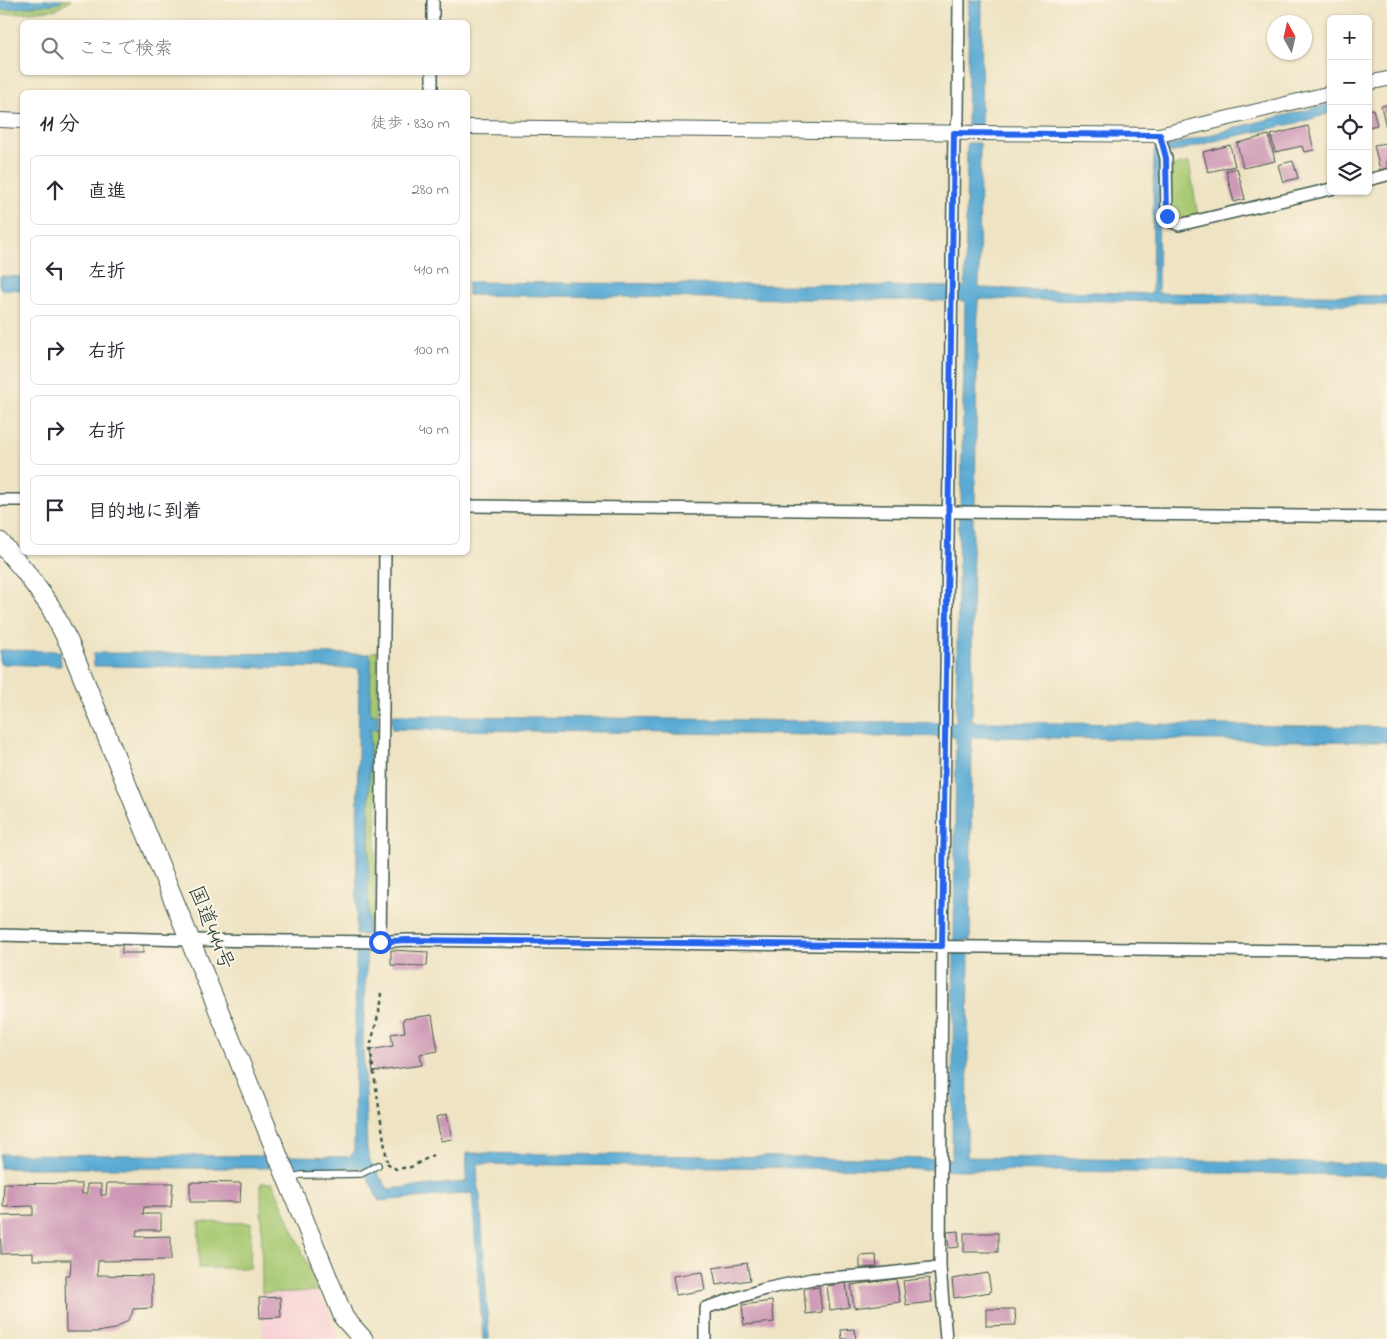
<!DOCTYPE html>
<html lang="ja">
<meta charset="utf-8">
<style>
body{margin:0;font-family:"Indie Flower","Klee One",sans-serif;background:#f2f2f3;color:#2b2b33}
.controls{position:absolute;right:15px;top:15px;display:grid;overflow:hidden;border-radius:8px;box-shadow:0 1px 4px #0004}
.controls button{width:45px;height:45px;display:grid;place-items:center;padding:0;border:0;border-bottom:1px solid #e1e1e2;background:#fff;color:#2b2b33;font:25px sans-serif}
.compass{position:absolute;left:1267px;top:15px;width:45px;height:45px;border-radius:50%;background:#fff;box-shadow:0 1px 4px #0004;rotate:352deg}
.stop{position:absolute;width:15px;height:15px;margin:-11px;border:4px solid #2563eb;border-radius:50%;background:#fff}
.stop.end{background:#2563eb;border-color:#fff;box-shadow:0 1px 5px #0008}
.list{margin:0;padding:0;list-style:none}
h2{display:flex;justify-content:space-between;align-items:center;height:65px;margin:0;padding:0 20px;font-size:21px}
h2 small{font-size:16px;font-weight:400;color:#7c7c81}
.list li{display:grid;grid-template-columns:32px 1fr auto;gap:15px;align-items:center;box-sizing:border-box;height:70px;margin:0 10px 10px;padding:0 10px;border:1px solid #e1e1e2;border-radius:8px}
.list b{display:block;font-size:19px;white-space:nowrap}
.list em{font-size:16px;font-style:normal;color:#7c7c81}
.icon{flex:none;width:28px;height:28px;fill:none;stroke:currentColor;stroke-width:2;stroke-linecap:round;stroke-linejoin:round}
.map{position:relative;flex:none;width:1387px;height:1339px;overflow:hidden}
.search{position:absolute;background:#fff;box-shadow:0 1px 4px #0004;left:20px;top:20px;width:450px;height:55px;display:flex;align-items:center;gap:12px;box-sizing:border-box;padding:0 18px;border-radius:8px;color:#7c7c81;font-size:19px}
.panel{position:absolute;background:#fff;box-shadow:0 1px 4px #0004;left:20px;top:90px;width:450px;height:465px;border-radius:8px}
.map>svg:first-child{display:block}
.built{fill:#f7cfd4}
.green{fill:#a7c972;stroke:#638353}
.water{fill:#5aaad4;stroke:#3c7484}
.building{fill:#cd97b5}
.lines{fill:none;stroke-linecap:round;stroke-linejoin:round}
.service-casing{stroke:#3e5649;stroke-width:8}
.minor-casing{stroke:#3e5649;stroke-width:14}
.tertiary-casing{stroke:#3e5649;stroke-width:16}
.trunk-casing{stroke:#3e5649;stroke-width:21}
.path{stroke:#3e5649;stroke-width:2.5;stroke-dasharray:4 4;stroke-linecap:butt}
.service{stroke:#fff;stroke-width:5.5}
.minor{stroke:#fff;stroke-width:11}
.tertiary{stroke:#fff;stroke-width:14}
.trunk{stroke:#fff;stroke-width:19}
.route{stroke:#2563eb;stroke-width:6}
.labels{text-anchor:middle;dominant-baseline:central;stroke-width:4;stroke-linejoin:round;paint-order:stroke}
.street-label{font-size:21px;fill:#1f3d34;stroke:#fcf5e5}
</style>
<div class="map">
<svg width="1387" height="1339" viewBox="0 0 1387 1339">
<rect width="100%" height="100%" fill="#fcf5e5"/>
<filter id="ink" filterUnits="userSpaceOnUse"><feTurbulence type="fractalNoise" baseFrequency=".02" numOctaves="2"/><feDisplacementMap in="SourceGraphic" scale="10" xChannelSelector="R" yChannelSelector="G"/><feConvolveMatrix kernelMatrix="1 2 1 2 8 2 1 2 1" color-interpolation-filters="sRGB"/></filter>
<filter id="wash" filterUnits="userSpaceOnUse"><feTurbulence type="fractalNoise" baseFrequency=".0096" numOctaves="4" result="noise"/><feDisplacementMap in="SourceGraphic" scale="20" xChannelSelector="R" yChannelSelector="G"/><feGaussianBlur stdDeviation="1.12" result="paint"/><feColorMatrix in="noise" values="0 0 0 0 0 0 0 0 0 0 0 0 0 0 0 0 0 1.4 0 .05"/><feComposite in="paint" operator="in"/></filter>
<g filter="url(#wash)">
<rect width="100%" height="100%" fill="#eee3c3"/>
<!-- built -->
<path class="built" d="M319 1291 339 1339H263L262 1293Z"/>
<!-- green -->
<g class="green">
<path d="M63 0H71L57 9 0 15V10L59 3Z"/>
<path d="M1189 162 1198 217 1181 222 1170 216V167Z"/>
<path d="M377 651 378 715 370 714 371 657 368 654Z"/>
<path d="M370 729H378L374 934 368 935Z"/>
<path d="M261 1183H273L319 1291 262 1293Z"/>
<path d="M199 1222 251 1223 250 1268H199Z"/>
</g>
<!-- water -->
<g class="water">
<path d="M0 0H63L59 3 0 10Z"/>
<path d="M969 0H982L981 126H967Z"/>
<path d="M1331 104V113L1297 123 1222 139 1159 156 1158 293 1387 296V305L978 299 975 506H961L965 301 468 295V282L965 287 967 143H980L979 288 1152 294 1154 150 1250 124Z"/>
<path d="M0 276 22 277V290L0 289Z"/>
<path d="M959 516 973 517 972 722 1387 727V742L972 737 970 940 954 941 956 737 392 729V715L956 723Z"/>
<path d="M0 650 60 651 61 666 0 664Z"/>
<path d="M93 653 368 654 371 657 370 714 378 715V729H370L368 935H356L359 668 94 666Z"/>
<path d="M356 948H367L363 1043 367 1150 371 1163 388 1189 466 1182 467 1153 952 1159 954 952 969 953 967 1157 1387 1164V1175L477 1164 478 1189 480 1195 489 1339H483L472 1193 379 1201 369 1180 362 1168 293 1169 288 1156 349 1157 354 1152Z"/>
<path d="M0 1154 265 1156 270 1168H0Z"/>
</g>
<g id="blocks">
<!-- building -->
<g class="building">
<path d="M1387 105V126L1386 127 1381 106Z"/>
<path d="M1373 109 1377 125 1368 127V110Z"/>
<path d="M1308 126 1314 150 1304 152 1302 146 1275 152 1271 135Z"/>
<path d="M1269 135 1275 161 1243 168 1237 143Z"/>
<path d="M1386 143 1387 148V168L1380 170 1374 145Z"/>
<path d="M1230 145 1235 166 1208 172 1203 152Z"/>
<path d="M1293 161 1298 178 1283 182 1278 165Z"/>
<path d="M1237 168 1245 199 1234 202 1226 171Z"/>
<rect x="122" y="944" width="21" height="9"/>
<path d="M391 950 428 952 427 966 391 965Z"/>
<path d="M432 1015 438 1051 420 1054 422 1065 373 1072 370 1050 393 1046 391 1034 405 1032 403 1019Z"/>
<path d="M447 1114 452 1139 441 1141 436 1117Z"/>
<path d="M190 1182 241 1183 240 1202H190Z"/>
<path d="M4 1183 82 1184V1194H87V1184H101V1195H106L107 1183H173L171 1207H144L143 1214H161V1230H137L136 1237 171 1236V1260L98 1261 97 1275 152 1276V1308L133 1309 132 1314 128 1320 115 1329 97 1332H66L65 1275H70L71 1260H33V1253L1 1254 0 1216 33 1215V1206L3 1207Z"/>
<path d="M958 1231 959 1247 949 1248 947 1232Z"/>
<rect x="964" y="1233" width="34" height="19"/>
<path d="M876 1255 877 1267 860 1268V1256Z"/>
<path d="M747 1263 750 1280 716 1285 713 1268Z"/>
<path d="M702 1272 705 1290 676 1295 673 1276Z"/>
<path d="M988 1273 991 1292 954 1298 952 1279Z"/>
<path d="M929 1278 932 1302 906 1305 903 1281Z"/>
<path d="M896 1279 900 1302 854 1308 851 1285Z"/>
<path d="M846 1283 849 1307 830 1310 827 1286Z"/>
<path d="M819 1287 822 1312 806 1314 804 1289Z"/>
<path d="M280 1297 281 1317 260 1318 259 1298Z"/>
<path d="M772 1301 774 1322 744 1325 742 1305Z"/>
<path d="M986 1309H1015L1016 1325 986 1326Z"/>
<path d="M854 1329 856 1339H842L841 1330Z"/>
</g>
</g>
</g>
<g filter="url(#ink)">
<use href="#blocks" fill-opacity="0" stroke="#3e5649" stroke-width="1"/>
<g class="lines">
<!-- service casing -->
<g class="service-casing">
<path id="service" d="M290 1178 301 1175 361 1174 378 1165"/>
</g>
<!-- minor casing -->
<g class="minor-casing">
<g id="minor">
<path d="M433 22V0"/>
<path d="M432 92V72"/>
<path d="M1159 135 1166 158 1167 215 1170 221 1179 225 1331 189"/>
<path d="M1368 180 1387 175"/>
<path d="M0 500H22"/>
<path d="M468 506 1387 517"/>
<path d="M0 935 190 940 380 942 385 552"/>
<path d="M380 942 405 940 1387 952"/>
<path d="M705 1339V1308L765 1289 812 1279 871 1275 940 1267"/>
<path d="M946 1339 940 1267 942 946 954 133 958 120 959 0"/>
</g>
</g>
<!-- tertiary casing -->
<g class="tertiary-casing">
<g id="tertiary">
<path d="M1368 83 1387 79"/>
<path d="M0 120 22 121"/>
<path d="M468 127 1159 135 1331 93"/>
</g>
</g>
<!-- trunk casing -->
<g class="trunk-casing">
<path id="trunk" d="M0 542 24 570 50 606 69 643 344 1318 363 1339"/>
</g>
<!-- path -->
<g class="path">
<path d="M381 993 379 1012 370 1047 387 1161"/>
<path d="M387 1163 396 1169 411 1167 433 1155"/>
</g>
<!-- service -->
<use href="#service" class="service"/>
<!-- minor -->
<use href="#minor" class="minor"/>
<!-- tertiary -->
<use href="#tertiary" class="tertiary"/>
<!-- trunk -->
<use href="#trunk" class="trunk"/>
</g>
</g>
<g class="lines" filter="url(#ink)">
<!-- route -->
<path class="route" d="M380 942 405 940 942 946 954 133 1160 135 1166 158 1167 216"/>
</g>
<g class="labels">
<!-- street labels -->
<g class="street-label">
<text transform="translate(210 928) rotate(68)">国道444号</text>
</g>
</g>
</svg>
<div class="controls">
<button>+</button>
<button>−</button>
<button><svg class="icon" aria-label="locate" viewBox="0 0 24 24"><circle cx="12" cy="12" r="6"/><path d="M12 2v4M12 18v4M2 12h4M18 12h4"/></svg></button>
<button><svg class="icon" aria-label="layers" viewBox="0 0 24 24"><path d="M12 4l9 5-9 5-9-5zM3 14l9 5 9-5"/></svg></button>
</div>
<svg class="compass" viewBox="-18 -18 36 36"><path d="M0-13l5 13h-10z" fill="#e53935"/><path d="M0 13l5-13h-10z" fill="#7c7c81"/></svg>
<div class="stop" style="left:380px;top:942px"></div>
<div class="stop end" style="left:1167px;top:216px"></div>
<div class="search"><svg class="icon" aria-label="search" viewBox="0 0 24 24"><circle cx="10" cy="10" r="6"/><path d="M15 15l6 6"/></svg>ここで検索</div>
<section class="panel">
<h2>11 分<small>徒歩 · 830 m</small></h2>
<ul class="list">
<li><svg class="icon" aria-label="ahead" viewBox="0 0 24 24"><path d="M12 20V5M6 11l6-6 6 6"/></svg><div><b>直進</b></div><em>280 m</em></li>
<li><svg class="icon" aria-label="left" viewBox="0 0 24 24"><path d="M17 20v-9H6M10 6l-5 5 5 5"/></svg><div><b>左折</b></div><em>410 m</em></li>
<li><svg class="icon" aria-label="right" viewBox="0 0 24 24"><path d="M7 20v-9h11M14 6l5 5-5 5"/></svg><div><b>右折</b></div><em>100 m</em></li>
<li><svg class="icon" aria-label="right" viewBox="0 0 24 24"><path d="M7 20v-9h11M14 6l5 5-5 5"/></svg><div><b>右折</b></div><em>40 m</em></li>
<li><svg class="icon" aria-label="arrive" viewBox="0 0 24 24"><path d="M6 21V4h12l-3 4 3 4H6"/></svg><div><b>目的地に到着</b></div></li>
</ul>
</section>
</div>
